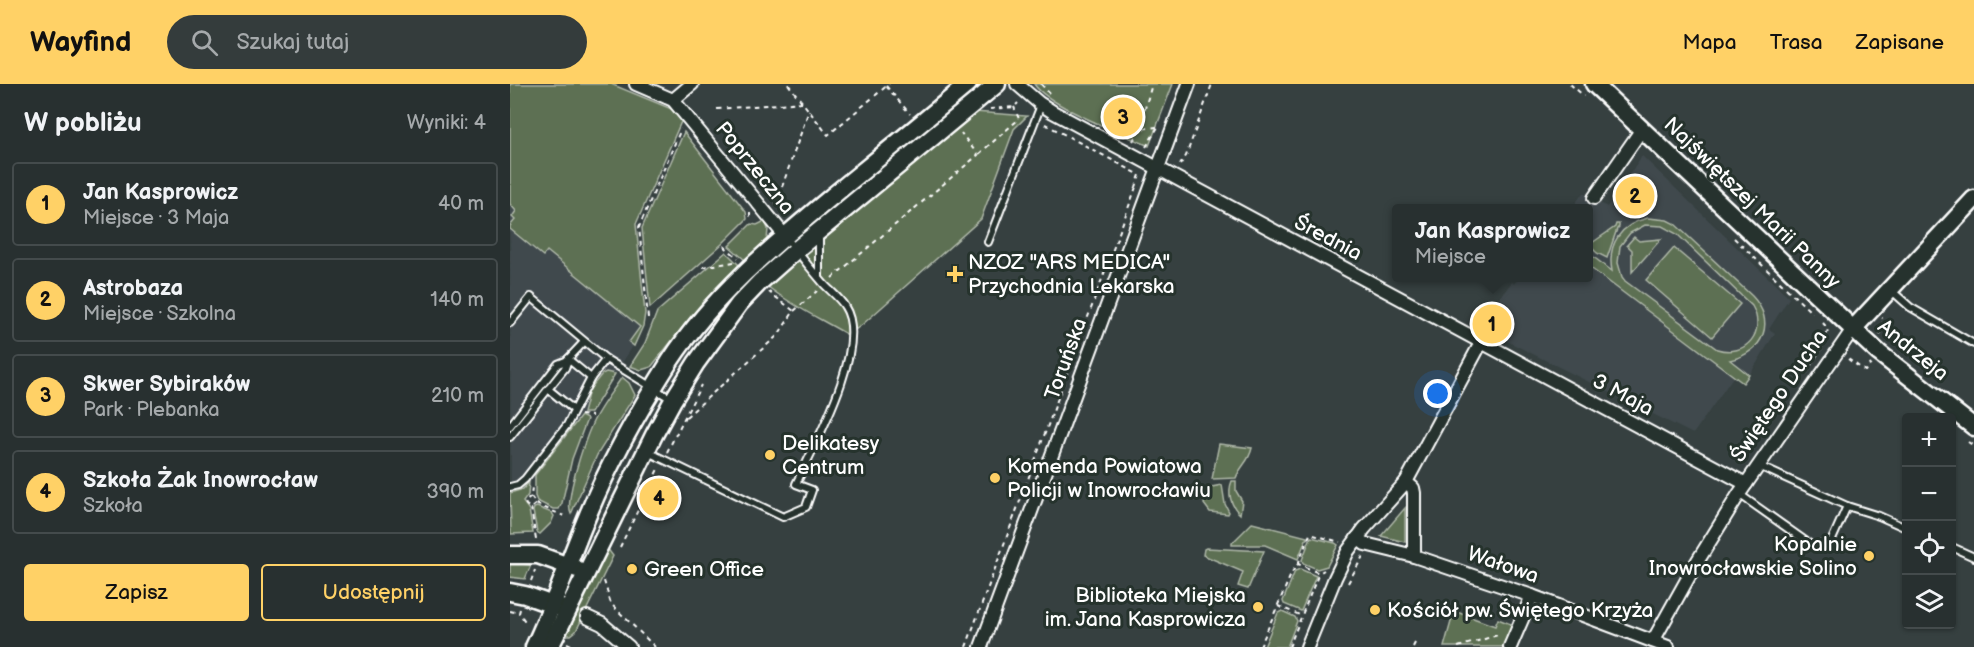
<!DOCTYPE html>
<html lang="pl">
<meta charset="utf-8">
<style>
body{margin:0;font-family:"Balsamiq Sans",sans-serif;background:#343c3c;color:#f1f3f6}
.controls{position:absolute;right:18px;bottom:18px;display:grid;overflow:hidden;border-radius:6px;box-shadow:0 2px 4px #0004}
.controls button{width:54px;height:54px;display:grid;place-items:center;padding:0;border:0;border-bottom:2px solid #444b4c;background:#283030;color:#f1f3f6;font:30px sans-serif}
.you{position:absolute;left:928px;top:310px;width:21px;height:21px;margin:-15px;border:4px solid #fff;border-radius:50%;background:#1a73e8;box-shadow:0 0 0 9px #1a73e833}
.badge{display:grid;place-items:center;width:39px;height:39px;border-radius:50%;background:#ffd166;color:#111;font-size:20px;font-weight:700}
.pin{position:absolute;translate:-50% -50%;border:3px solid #fff;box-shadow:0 2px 6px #0006}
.popup{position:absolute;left:882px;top:120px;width:201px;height:78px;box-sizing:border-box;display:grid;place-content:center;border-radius:6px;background:#283030;filter:drop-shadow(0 2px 4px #0005);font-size:20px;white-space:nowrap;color:#a5a9ab}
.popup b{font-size:22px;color:#f1f3f6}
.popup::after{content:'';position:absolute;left:50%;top:100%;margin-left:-12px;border:12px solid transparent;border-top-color:#283030}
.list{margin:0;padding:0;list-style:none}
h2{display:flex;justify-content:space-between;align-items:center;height:78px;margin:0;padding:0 24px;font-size:26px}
h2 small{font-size:20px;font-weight:400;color:#a5a9ab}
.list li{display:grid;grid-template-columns:39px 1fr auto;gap:18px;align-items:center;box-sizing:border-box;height:84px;margin:0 12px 12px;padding:0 12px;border:2px solid #444b4c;border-radius:6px}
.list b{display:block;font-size:22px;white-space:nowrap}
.list p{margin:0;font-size:20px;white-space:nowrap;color:#a5a9ab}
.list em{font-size:20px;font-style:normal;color:#a5a9ab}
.actions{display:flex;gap:12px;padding:18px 24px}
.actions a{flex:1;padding:14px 0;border:2px solid #ffd166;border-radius:6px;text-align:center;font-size:21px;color:#ffd166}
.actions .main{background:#ffd166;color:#111}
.icon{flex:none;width:33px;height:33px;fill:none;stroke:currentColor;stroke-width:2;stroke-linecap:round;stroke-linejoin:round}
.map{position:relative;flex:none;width:1464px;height:563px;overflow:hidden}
header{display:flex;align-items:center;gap:36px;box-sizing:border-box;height:84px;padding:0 30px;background:#ffd166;color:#111}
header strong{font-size:28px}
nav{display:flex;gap:33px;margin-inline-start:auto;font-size:21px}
.search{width:420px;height:54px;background:#343c3c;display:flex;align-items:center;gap:15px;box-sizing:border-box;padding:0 21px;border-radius:33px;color:#a5a9ab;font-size:22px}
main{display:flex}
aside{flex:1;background:#283030}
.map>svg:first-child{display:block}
.built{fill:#414a4e}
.green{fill:#5d6f52;stroke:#aeb7a8;stroke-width:1.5;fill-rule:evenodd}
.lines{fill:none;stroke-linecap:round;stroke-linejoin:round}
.lane-casing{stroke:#fff;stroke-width:10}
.street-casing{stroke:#fff;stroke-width:16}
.secondary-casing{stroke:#fff;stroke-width:21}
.path{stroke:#fff;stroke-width:2;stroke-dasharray:4.5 4.5;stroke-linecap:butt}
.lane{stroke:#26332d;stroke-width:6}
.street{stroke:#26332d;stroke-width:12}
.secondary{stroke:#26332d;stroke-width:16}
.poi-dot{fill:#ffd166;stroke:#26332d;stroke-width:2}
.labels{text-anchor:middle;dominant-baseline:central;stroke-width:6;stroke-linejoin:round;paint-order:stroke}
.street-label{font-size:21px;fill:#fff;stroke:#26332d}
.poi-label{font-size:21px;fill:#fff;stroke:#26332d;text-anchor:start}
</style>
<header>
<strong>Wayfind</strong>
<div class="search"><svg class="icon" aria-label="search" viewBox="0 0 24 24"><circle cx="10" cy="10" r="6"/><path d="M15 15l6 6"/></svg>Szukaj tutaj</div>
<nav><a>Mapa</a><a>Trasa</a><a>Zapisane</a></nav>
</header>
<main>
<aside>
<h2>W pobliżu<small>Wyniki: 4</small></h2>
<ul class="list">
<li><span class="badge">1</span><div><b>Jan Kasprowicz</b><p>Miejsce · 3 Maja</p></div><em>40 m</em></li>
<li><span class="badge">2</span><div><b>Astrobaza</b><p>Miejsce · Szkolna</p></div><em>140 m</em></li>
<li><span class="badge">3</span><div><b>Skwer Sybiraków</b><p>Park · Plebanka</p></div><em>210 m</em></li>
<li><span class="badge">4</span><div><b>Szkoła Żak Inowrocław</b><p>Szkoła</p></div><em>390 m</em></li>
</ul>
<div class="actions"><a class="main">Zapisz</a><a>Udostępnij</a></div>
</aside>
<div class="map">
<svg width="1464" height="563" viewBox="0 0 1464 563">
<rect width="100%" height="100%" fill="#364040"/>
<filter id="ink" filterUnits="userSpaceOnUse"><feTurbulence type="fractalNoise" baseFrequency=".0167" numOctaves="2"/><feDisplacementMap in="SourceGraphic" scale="12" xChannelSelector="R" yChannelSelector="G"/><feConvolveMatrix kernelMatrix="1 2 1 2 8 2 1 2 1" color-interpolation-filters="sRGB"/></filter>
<g filter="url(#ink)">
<!-- built -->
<g class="built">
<path d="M1132 72 1279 214 1259 245 1265 249 1234 300 1223 293 1183 350 971 244 988 216 1002 198 1004 200 1009 194H1078V124H1062L1073 109 1097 123Z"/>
<path d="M0 120 61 182 133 242 128 254 105 290 17 402 9 407 1 409Z"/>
</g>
<!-- green -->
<g class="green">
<path d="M0 0H101L169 28 173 33 126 140 135 229 133 242 124 262 119 258 130 243 37 167 33 172 0 145V142L5 136 2 133 6 127 0 120Z"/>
<path d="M524 0H663L639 62C613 50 538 22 524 0Z"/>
<path d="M464 28 517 32 504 45 471 135 353 240 338 251C311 235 282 222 257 202L267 192Z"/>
<path d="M174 48 236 128 237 135 212 160 140 224 132 144Z"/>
<path d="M1138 134 1157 136 1165 140 1242 212C1267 238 1253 269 1220 276L1239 291 1233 299 1078 182V169L1102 187C1097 160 1111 140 1138 134ZM1135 141 1152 142 1167 150 1242 222C1257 248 1236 274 1207 265L1115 197 1112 193 1108 179 1110 162 1120 149Z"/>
<path d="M255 137 258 145 257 156 235 176 219 162 241 140 247 141Z"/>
<path d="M1106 140H1109V143L1107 145 1097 174 1087 169 1079 161 1105 143Z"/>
<path d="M1124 153 1129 157 1151 155 1122 188V166L1117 161Z"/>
<path d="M1164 164 1230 220 1202 253 1136 196Z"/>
<path d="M216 168 229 181 192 219 141 283 131 286 120 282 135 259 147 228Z"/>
<path d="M96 288 105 290 81 329H73L79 306 92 290Z"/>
<path d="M112 293 119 299 125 311 87 371 61 430C54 416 75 356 82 340 89 324 102 308 112 293Z"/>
<path d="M71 332 77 335 62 375 52 419 49 425H43L27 417 25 412V391Z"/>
<path d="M709 360 742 364C739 378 731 381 726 394L702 395Z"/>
<path d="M722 397H726V407L732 417 730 430C721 422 717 409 722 397Z"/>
<path d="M19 398 18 411 13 418 19 426 23 449 1 450 0 409 13 405Z"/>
<path d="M712 401 715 420 719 428 718 430 700 428 694 420 697 404Z"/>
<path d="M27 423 42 429 44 432 41 439 30 450 27 448 23 427 24 424Z"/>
<path d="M895 424V458L871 452Z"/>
<path d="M742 439 797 453 788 475 755 461H722V459Z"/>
<path d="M801 453 825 459 828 461 817 482 807 485 793 479 792 476Z"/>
<path d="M97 464 103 472 66 547 61 551H54Z"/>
<path d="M696 464 754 467 738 505 728 502 733 488 693 471 694 465Z"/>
<path d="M0 479 21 481 15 495 0 493Z"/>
<path d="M790 485 806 492 791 527 774 520 773 517 785 487Z"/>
<path d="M772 527 785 533 787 537 777 563H754L768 529Z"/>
<path d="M944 527 985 542 988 535 1003 541 994 563H934Z"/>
</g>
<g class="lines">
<!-- lane casing -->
<g class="lane-casing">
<g id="lane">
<path d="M309 150V193"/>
<path d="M478 158 531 21"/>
<path d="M1382 207 1400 223 1464 260"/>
<path d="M0 239 21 213 96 275 163 316"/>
<path d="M58 275 81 294"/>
<path d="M38 305 64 326"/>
<path d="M0 342 48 280 58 276"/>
<path d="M0 353 55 284 58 275 74 258"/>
<path d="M136 367 273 433 296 423 302 406 286 400C304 362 360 262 335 223 330 214 320 207 313 199 300 184 288 169 276 153"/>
<path d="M1249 382 1337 422 1369 432 1396 444"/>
<path d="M0 403 8 401 15 395 57 341 81 294 96 275"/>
<path d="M1229 410 1304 463 1321 458 1337 422"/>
<path d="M1442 463 1464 473"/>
</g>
</g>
<!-- street casing -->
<g class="street-casing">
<g id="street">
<path d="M126 0 163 16 275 152"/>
<path d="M507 0 529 19 543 28 1236 400"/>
<path d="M163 16 182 0"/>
<path d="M1084 114 1132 45"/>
<path d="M896 398 903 404 904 409V472"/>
<path d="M847 454 855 460 904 472 1022 512 1158 563"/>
<path d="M77 533 92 540 119 563"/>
<path d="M1143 557 1187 478 1229 410 1343 245"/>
<path d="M471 563 679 0"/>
<path d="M797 563 825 494 838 467 854 445 896 398 972 257"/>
<path d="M1000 563 1022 512"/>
</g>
</g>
<!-- secondary casing -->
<g class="secondary-casing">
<g id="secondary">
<path d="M1084 0 1343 245 1369 269 1464 343"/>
<path d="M1343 245 1464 115"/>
<path d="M0 471H28L67 485"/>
<path d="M0 508 15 511 51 524"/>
<path d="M24 563C44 521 59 476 77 433 99 379 129 326 160 277 204 210 265 160 325 110 370 73 414 37 458 0"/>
<path d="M40 563 144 351 163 316 186 279 229 220 250 198 286 166 487 0"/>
</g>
</g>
<!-- path -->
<g class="path">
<path d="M278 0 318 51 379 0"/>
<path d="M531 0 539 9"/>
<path d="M1060 0 1074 12"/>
<path d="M376 2 400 30"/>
<path d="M207 25 293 18"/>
<path d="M480 25 504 23 508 19"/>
<path d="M535 40 630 91 626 103"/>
<path d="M604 46 629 45 642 0"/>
<path d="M623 57 629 45 648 43"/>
<path d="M636 63 648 43"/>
<path d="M469 70 509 35 504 23"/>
<path d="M670 81 676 72 702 0"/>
<path d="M266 120 299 26"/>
<path d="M240 128V136"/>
<path d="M1224 154 1302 229"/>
<path d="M214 162 228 174"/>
<path d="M193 183 224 178"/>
<path d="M322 194 468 71 451 49"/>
<path d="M284 227 307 207"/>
<path d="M138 234 129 143 171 45"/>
<path d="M1313 239 1318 245 1315 258"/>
<path d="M1370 251 1374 235 1372 234"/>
<path d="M1338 275 1355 287 1361 280"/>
<path d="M1296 289 1315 258"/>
<path d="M71 331 82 332"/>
<path d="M176 333 268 251 284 227 259 208"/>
<path d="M1458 358 1464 362"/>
<path d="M157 368 191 301"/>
<path d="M21 413 15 418 16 421 21 424 26 420 21 413 22 403"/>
<path d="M26 420 54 432"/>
<path d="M21 424 26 456"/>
<path d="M110 463 149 383"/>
<path d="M788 480 800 450 830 458"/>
<path d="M21 497 25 486"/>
<path d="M94 497 101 520 145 563"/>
<path d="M838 499 853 472"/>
<path d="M768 522 792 532"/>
<path d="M10 525 9 529 17 540"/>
<path d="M0 527 9 529"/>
<path d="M57 559 66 563"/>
<path d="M456 563 626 103"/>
<path d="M750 563 782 488 788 480 809 489 814 486"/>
<path d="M779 563 809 489"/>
<path d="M903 563 906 557"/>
<path d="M948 563 991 550"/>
</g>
<!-- lane -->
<use href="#lane" class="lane"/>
<!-- street -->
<use href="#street" class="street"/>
<!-- secondary -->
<use href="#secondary" class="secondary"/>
</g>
</g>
<!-- markers -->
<g class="poi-dot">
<path d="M442 181h6v6h6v6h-6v6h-6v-6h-6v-6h6z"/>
<circle cx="260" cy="371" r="6"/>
<circle cx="485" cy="394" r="6"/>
<circle cx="1359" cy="472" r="6"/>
<circle cx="122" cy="485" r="6"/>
<circle cx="748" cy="523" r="6"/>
<circle cx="865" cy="526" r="6"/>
</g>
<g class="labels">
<!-- street labels -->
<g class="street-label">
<text transform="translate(245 84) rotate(51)">Poprzeczna</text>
<text transform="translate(1242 119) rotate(44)">Najświętszej Marii Panny</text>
<text transform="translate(818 154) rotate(28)">Średnia</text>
<text transform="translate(1403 266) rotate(39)">Andrzeja</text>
<text transform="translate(556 275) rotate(-70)">Toruńska</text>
<text transform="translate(1113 311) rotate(28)">3 Maja</text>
<text transform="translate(1269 312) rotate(-56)">Świętego Ducha</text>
<text transform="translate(993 481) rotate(19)">Wałowa</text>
</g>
<!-- poi labels -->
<g class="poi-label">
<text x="458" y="178">NZOZ "ARS MEDICA"<tspan x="458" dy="24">Przychodnia Lekarska</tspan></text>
<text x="272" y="359">Delikatesy<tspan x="272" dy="24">Centrum</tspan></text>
<text x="497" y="382">Komenda Powiatowa<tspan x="497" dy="24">Policji w Inowrocławiu</tspan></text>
<text x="1347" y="460" text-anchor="end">Kopalnie<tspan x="1347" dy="24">Inowrocławskie Solino</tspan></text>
<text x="134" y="485">Green Office</text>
<text x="736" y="511" text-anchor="end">Biblioteka Miejska<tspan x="736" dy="24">im. Jana Kasprowicza</tspan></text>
<text x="877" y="526">Kościół pw. Świętego Krzyża</text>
</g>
</g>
</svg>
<div class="controls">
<button>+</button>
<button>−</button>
<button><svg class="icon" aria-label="locate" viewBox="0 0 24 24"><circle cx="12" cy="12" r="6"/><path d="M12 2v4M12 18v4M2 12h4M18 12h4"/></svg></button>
<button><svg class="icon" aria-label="layers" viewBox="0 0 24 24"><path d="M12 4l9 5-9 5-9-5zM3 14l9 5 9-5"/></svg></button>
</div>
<div class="you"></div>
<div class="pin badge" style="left:982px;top:240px">1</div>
<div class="popup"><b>Jan Kasprowicz</b>Miejsce</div>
<div class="pin badge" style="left:1125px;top:112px">2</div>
<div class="pin badge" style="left:613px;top:33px">3</div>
<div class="pin badge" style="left:149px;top:414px">4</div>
</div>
</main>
